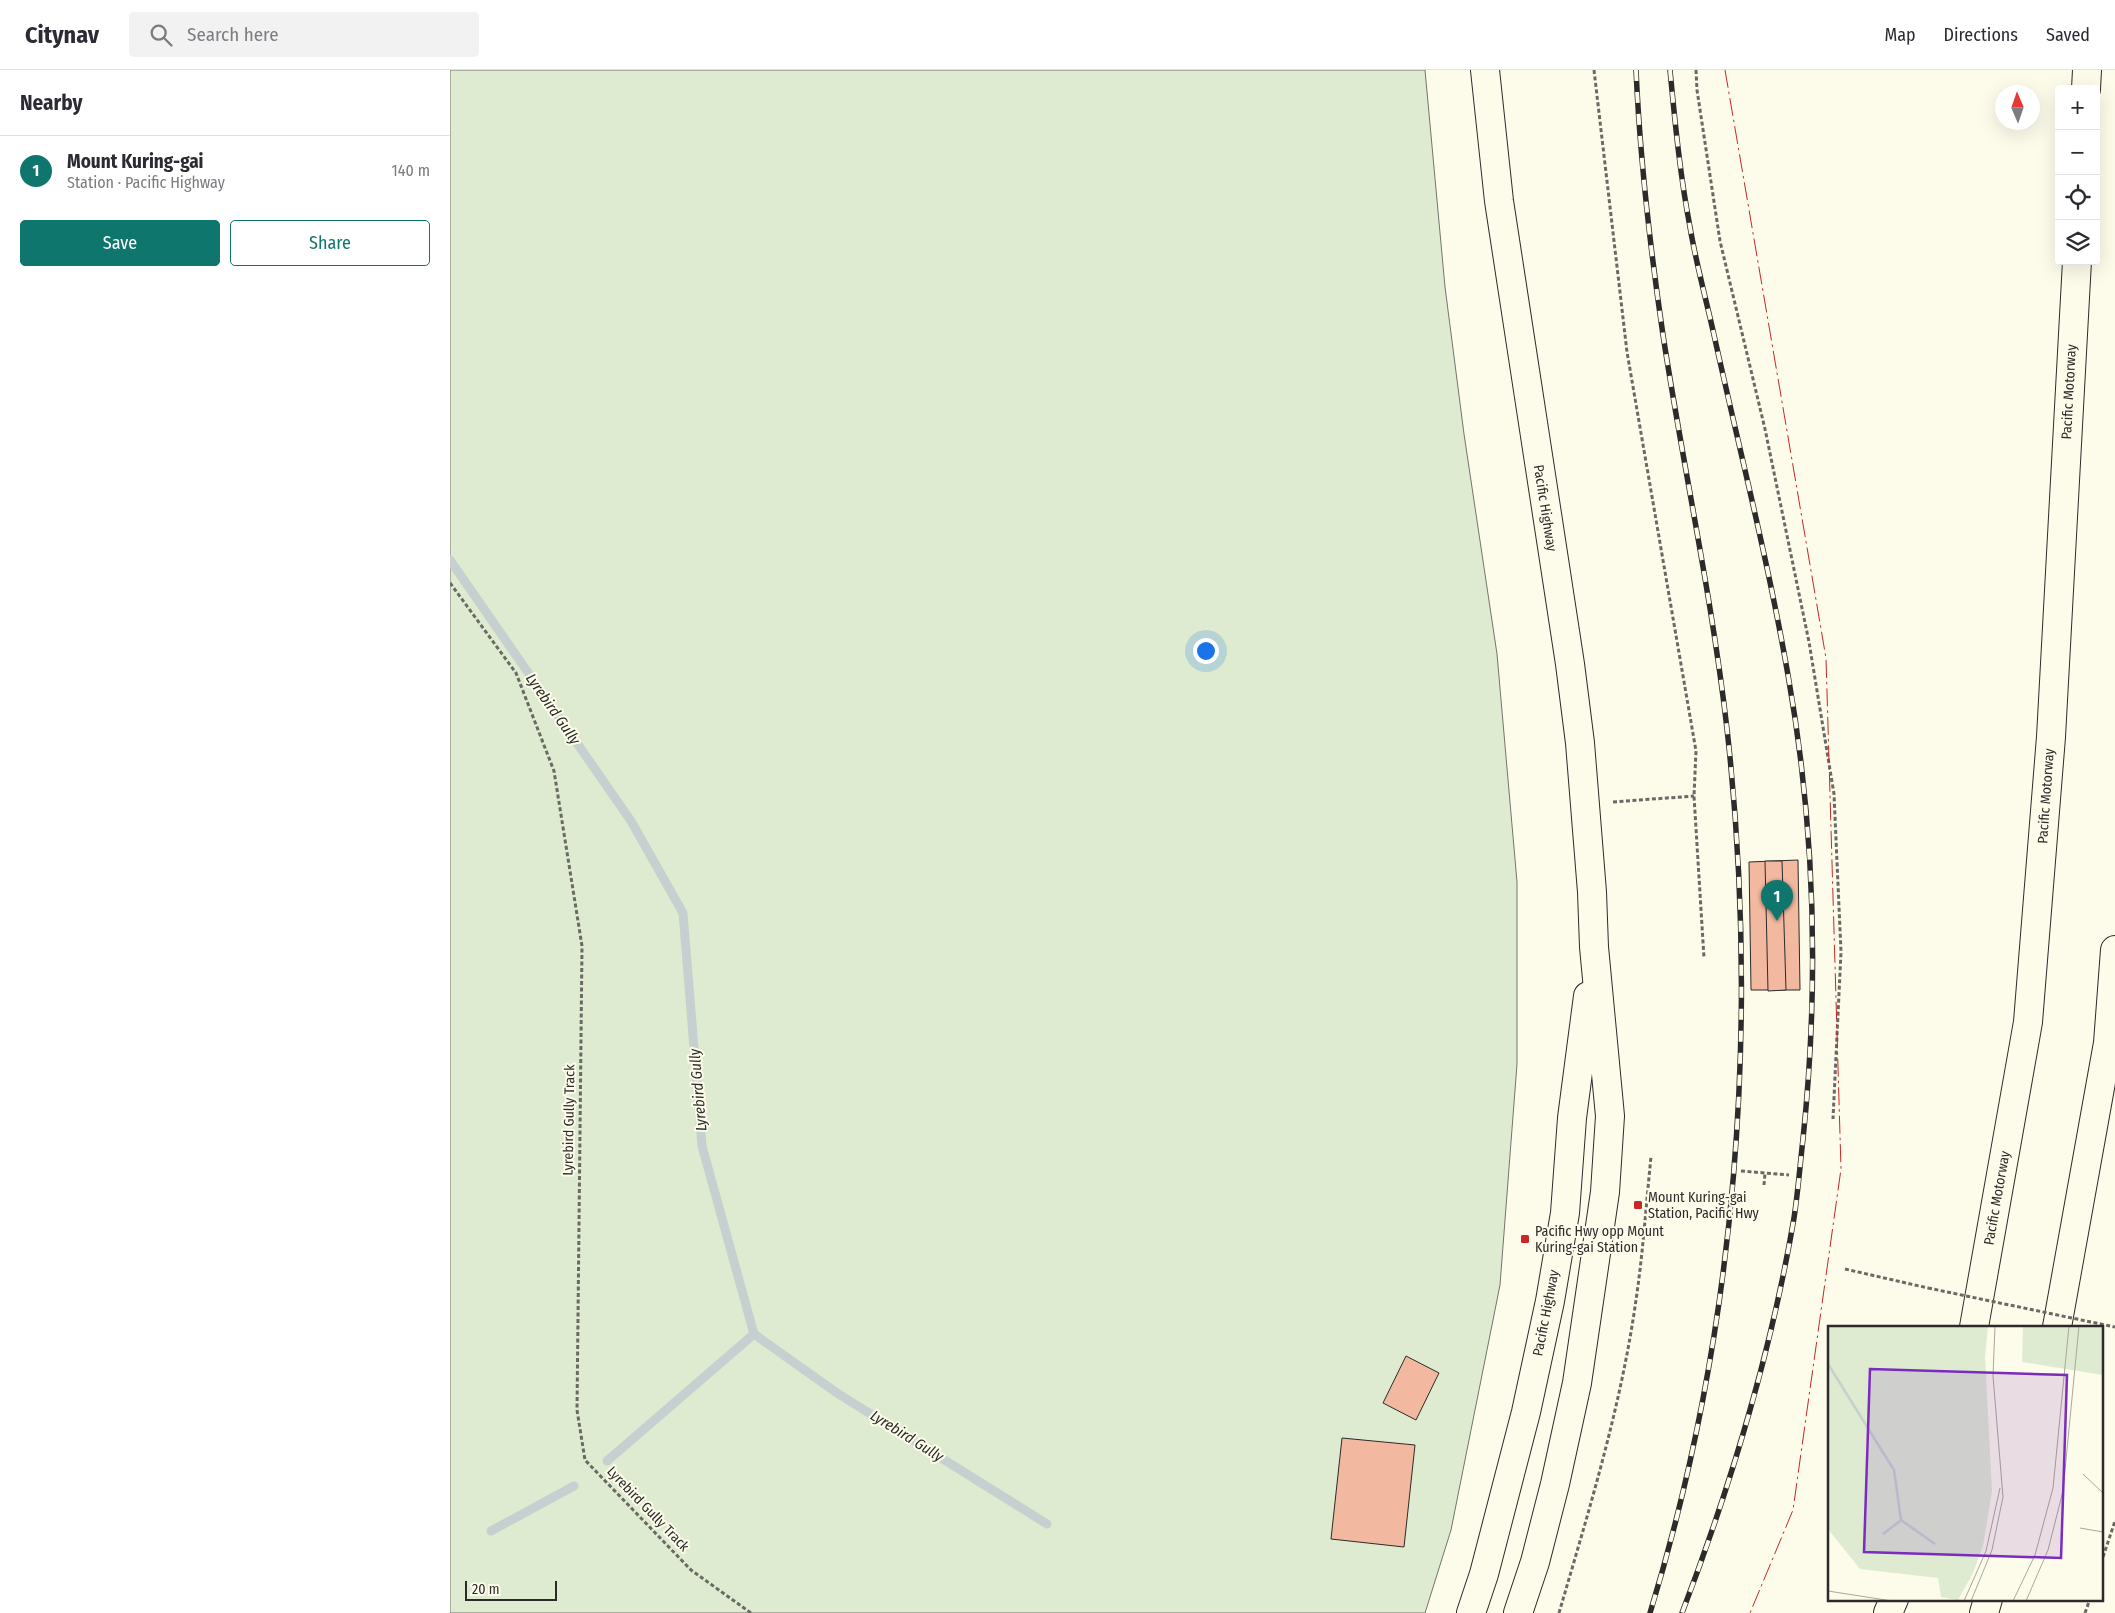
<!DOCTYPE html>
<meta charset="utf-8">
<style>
body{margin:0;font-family:"Fira Sans Condensed",sans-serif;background:#f2f2f3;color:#2b2b33}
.controls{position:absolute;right:15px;top:15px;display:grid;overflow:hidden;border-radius:5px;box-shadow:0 5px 20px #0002}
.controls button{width:45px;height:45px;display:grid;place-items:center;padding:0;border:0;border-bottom:1px solid #e1e1e2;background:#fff;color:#2b2b33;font:25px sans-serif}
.compass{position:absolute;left:1545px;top:15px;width:45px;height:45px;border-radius:50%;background:#fff;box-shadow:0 5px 20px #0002;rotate:358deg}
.scale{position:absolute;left:15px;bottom:12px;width:92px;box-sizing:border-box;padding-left:5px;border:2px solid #2b2b2b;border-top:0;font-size:14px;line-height:18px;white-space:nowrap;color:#2b2b2b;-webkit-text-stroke:4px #fdfbea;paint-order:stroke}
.you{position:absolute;left:755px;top:580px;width:18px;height:18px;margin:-12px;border:4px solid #fff;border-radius:50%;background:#1a73e8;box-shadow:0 0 0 8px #1a73e833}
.badge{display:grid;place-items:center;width:32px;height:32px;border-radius:50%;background:#0f766e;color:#fff;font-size:16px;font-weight:700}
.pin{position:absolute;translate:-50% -41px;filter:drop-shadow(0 1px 2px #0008)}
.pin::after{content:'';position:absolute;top:26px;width:18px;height:15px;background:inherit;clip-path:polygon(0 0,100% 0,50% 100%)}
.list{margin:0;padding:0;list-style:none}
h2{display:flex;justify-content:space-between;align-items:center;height:65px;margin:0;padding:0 20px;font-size:21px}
h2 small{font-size:16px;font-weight:400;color:#7c7c81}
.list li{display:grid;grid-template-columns:32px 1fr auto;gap:15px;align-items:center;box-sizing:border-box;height:70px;padding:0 20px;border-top:1px solid #e1e1e2}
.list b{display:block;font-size:19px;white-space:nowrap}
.list p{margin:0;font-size:16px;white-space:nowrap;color:#7c7c81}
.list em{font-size:16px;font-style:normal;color:#7c7c81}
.actions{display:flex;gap:10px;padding:15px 20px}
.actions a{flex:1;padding:11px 0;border:1px solid #0f766e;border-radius:5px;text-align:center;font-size:18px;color:#0f766e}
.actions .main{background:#0f766e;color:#fff}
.icon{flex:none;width:28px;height:28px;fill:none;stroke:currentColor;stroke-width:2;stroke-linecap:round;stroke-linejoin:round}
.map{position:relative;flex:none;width:1665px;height:1543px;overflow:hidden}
header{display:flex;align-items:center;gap:30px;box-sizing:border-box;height:70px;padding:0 25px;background:#fff;border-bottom:1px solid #e1e1e2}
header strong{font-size:24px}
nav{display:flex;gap:28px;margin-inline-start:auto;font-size:18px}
.search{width:350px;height:45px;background:#f2f2f3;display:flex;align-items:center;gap:12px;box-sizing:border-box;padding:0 18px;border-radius:5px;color:#7c7c81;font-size:19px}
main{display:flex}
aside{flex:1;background:#fff}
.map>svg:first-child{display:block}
.green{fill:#deebd1;stroke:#74746e}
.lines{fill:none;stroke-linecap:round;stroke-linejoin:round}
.stream{stroke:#c7d0d0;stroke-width:9}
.building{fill:#f2b8a0;stroke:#2b2b2b}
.primary-casing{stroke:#2b2b2b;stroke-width:30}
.highway-casing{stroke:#2b2b2b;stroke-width:30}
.path{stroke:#6a6964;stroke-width:3;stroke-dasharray:4 2.5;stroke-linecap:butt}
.primary{stroke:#fdfbea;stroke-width:28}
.highway{stroke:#fdfbea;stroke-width:28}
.rail-casing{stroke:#2b2b2b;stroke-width:5.5}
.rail{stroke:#fdfbea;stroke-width:4;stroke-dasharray:11;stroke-linecap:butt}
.path-bridge{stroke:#6a6964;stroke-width:3;stroke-dasharray:4 2.5;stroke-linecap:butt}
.power{stroke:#c62828;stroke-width:1;stroke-dasharray:18 4 2.5 4;stroke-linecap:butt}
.poi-dot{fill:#c62828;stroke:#fdfbea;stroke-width:2}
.labels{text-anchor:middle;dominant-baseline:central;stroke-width:4;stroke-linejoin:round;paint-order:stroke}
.street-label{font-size:14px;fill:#2b2b2b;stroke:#fdfbea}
.poi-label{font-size:14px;fill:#2b2b2b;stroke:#fdfbea;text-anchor:start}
.water-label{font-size:15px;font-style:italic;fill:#2b2b2b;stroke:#fdfbea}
.inset-river{fill:none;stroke:#c7d0d0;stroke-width:2.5}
.inset-road{fill:none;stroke:#a9a89e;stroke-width:1}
.view{fill:#7b2cbf;fill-opacity:0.15;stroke:#7b2cbf;stroke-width:2.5}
.inset-edge{fill:none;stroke:#2b2b2b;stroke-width:2.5}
</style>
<header>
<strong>Citynav</strong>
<div class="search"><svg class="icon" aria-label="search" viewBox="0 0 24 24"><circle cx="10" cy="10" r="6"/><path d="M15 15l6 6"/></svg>Search here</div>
<nav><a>Map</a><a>Directions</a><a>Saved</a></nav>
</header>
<main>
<aside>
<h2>Nearby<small></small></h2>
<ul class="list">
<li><span class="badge">1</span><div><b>Mount Kuring-gai</b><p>Station · Pacific Highway</p></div><em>140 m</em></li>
</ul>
<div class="actions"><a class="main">Save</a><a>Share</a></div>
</aside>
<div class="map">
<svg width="1665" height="1543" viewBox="0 0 1665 1543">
<rect width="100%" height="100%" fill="#fdfbea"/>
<!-- green -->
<path class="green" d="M0 0H975L995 217 1014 364 1047 584 1067 812V994L1050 1215 1001 1460 975 1543H0Z"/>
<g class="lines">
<!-- stream -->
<g class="stream">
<path d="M0 490 181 751 233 843 252 1076 304 1264 387 1323 597 1454"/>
<path d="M157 1391 304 1264"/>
<path d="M41 1461 124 1416"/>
</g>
</g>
<!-- building -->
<g class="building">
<path d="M1348 790 1350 920H1301L1299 792Z"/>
<path d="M1315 791H1332L1336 920 1318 921Z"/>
<path d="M956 1286 989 1303 966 1350 933 1333Z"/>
<path d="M892 1368 965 1375 954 1477 881 1469Z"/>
</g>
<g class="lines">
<!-- primary casing -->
<g class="primary-casing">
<g id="primary">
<path d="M1035 0 1049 131 1120 594 1130 673 1142 822 1144 877 1160 1046 1155 1122 1127 1313 1105 1414 1085 1492 1068 1543"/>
<path d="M1021 1543 1034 1504 1076 1342 1100 1231 1115 1143 1122 1048 1138 926"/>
</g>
</g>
<!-- highway casing -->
<g class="highway-casing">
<g id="highway">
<path d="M1636 19 1637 0"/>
<path d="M1524 1257 1578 952 1601 667 1627 191"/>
<path d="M1607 1257 1658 973 1665 880"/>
<path d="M1438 1543 1444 1529"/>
<path d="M1534 1543 1538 1529"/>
</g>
</g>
<!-- path -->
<g class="path">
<path d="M1144 0 1177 282 1246 681 1244 726 1254 888"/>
<path d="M1246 0 1247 20 1270 171 1315 359 1359 572 1384 724 1391 882 1383 1049"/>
<path d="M0 513 66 603 104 701 132 876 127 1340 135 1390 241 1500 301 1543"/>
<path d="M1163 732 1244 726"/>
<path d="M1291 1101 1339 1105"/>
<path d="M1314 1115 1315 1103"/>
<path d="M1395 1199 1478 1218"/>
<path d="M1651 1493 1665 1451"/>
<path d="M1109 1543C1139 1440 1171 1337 1186 1230 1193 1183 1196 1135 1201 1087"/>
<path d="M1635 1543 1640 1529"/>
</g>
<!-- primary -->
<use href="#primary" class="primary"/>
<!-- highway -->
<use href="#highway" class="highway"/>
<!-- rail casing -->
<g class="rail-casing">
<g id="rail">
<path d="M1186 0C1190 89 1200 177 1213 265 1233 396 1262 527 1277 659 1310 954 1287 1259 1200 1543"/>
<path d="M1220 0C1225 52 1230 105 1240 157 1246 193 1256 229 1264 265 1289 378 1318 490 1338 605 1365 757 1369 916 1353 1069 1350 1095 1348 1122 1344 1148 1321 1283 1281 1415 1232 1543"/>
</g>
</g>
<!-- rail -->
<use href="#rail" class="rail"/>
<!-- path-bridge -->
<path class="path-bridge" d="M1478 1218 1665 1257"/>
<!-- power -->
<path class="power" d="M1275 0 1376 588 1391 1099 1343 1440 1300 1543"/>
</g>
<!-- markers -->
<g class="poi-dot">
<rect x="1183" y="1130" width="10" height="10" rx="2.5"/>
<rect x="1070" y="1164" width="10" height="10" rx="2.5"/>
</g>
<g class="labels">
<!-- street labels -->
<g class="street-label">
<text transform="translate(1619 322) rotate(-87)">Pacific Motorway</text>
<text transform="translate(1095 438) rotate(81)">Pacific Highway</text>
<text transform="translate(1596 726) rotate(-86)">Pacific Motorway</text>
<text transform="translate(119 1050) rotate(-89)">Lyrebird Gully Track</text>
<text transform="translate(1547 1128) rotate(-80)">Pacific Motorway</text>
<text transform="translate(1096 1243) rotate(-79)">Pacific Highway</text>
<text transform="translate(198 1439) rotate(46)">Lyrebird Gully Track</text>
</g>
<!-- poi labels -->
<g class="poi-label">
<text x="1198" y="1127">Mount Kuring-gai<tspan x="1198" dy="16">Station, Pacific Hwy</tspan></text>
<text x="1085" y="1161">Pacific Hwy opp Mount<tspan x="1085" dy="16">Kuring-gai Station</tspan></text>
</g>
<!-- water labels -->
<g class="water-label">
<text transform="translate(103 639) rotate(55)">Lyrebird Gully</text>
<text transform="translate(248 1020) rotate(-95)">Lyrebird Gully</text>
<text transform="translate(457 1366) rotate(32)">Lyrebird Gully</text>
</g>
</g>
<!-- overview -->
<g transform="translate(1378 1256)">
<rect width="275" height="275" fill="#fdfbea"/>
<path d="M0 0H160L157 32 164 165 155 220 145 247 130 274 113 271 110 252 32 243 0 203ZM195 0H275V49L194 36Z" fill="#deebd1"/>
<path class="inset-river" d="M0 38 66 144 73 194 107 218M55 208 72 195"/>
<path class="inset-road" d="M255 148 275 167M252 202 275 206M0 265 64 275M136 275 158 225 172 162M143 275 164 224 175 171 165 50 167 0M185 275 207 229 225 162 241 0M198 275 220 224 235 165 251 0"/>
<path class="view" d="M42 43 239 49 233 232 36 226Z"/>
<rect width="275" height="275" class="inset-edge"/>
</g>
</svg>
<div class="controls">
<button>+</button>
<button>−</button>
<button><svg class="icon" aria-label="locate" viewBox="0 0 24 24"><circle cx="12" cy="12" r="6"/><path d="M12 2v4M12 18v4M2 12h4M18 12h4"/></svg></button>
<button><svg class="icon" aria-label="layers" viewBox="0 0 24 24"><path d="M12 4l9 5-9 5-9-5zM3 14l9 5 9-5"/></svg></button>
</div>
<svg class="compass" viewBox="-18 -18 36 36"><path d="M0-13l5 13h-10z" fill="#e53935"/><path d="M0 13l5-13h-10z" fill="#7c7c81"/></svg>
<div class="scale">20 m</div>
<div class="you"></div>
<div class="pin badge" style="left:1327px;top:851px">1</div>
</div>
</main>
